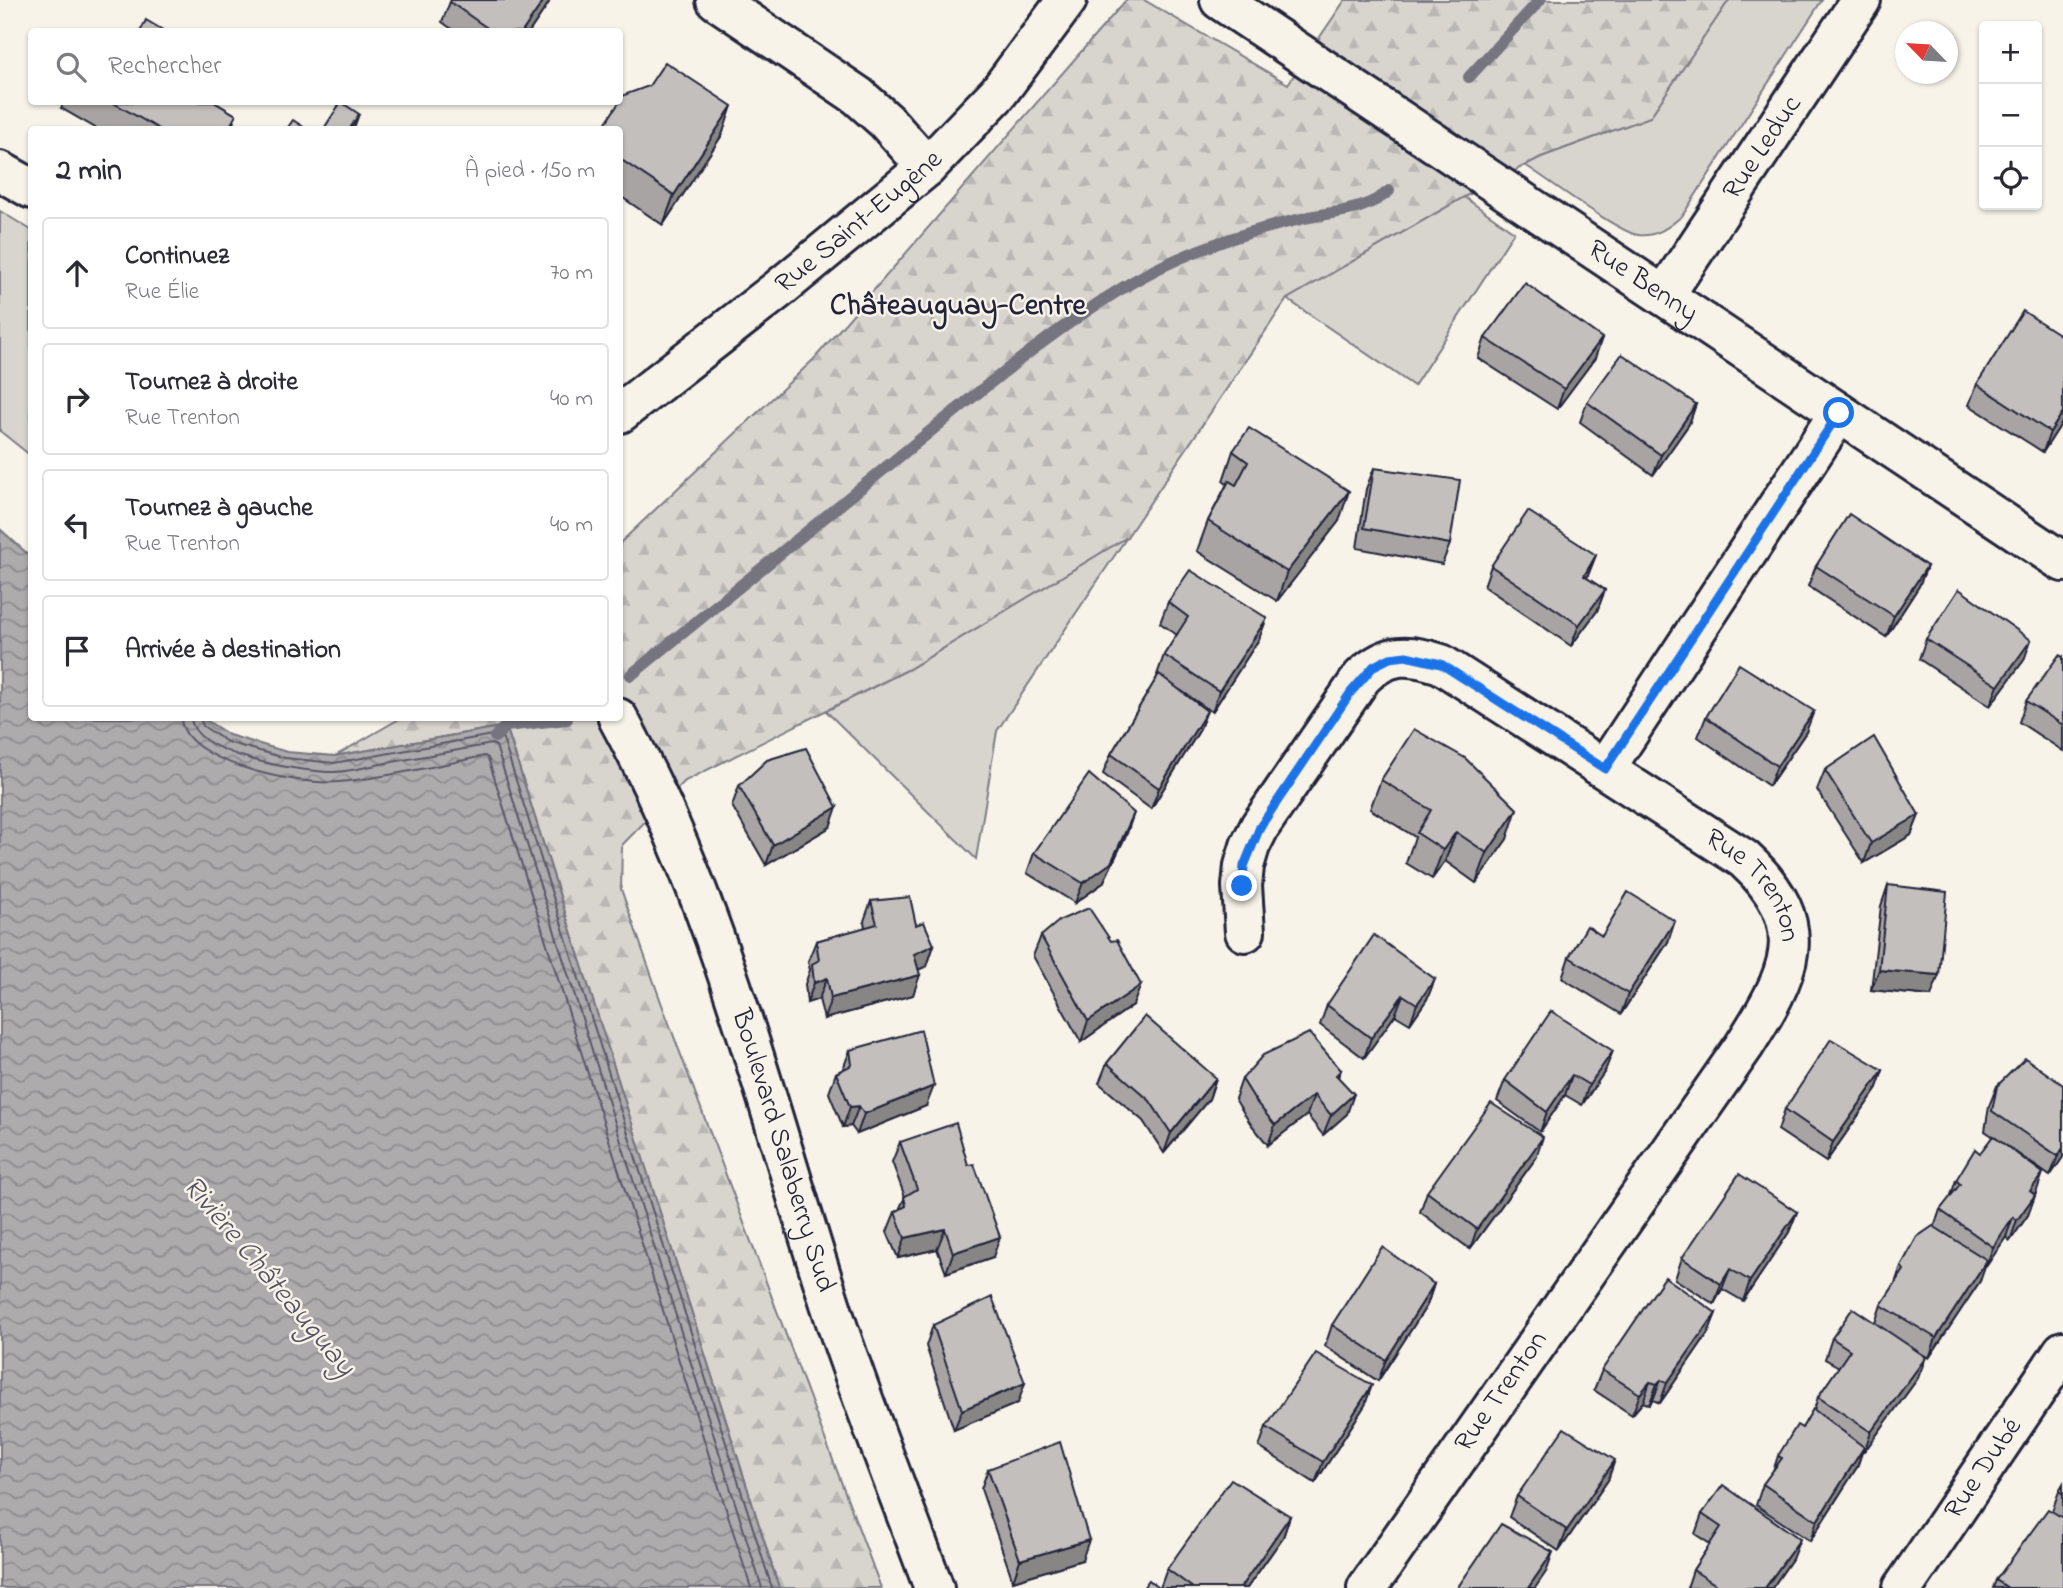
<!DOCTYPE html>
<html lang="fr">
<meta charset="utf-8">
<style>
body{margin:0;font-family:"Indie Flower",sans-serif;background:#f7f7f7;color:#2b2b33}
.controls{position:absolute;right:21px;top:21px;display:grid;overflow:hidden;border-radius:7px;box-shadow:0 2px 5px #0004}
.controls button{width:63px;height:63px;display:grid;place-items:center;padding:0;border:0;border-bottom:2px solid #e1e1e2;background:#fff;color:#2b2b33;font:35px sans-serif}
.compass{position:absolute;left:1895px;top:21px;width:63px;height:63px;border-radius:50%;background:#fff;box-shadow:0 2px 5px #0004;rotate:295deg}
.stop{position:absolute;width:21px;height:21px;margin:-16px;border:5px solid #1a73e8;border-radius:50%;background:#fff}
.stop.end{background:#1a73e8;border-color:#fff;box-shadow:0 2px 7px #0008}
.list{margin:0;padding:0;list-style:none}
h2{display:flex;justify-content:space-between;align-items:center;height:91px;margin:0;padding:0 28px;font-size:30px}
h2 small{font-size:23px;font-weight:400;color:#7c7c81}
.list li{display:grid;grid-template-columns:46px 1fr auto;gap:21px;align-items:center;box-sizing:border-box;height:112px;margin:0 14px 14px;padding:0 14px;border:2px solid #e1e1e2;border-radius:7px}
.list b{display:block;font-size:26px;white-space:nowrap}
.list p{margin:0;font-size:23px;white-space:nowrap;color:#7c7c81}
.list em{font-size:23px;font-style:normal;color:#7c7c81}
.icon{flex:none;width:38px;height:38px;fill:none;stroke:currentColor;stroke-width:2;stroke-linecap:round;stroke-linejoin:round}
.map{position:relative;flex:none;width:2063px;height:1588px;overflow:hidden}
.search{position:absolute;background:#fff;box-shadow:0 2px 5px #0004;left:28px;top:28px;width:595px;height:77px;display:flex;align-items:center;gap:18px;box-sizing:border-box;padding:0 24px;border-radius:7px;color:#7c7c81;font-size:26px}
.panel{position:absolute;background:#fff;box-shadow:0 2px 5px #0004;left:28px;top:126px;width:595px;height:595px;border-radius:7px}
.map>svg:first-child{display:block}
.green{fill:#d8d5cf;stroke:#7d7c85;stroke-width:2}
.forest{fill:url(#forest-firs);stroke:#7d7c85;stroke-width:2}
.water{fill:url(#water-waves);stroke:#76747f;stroke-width:2}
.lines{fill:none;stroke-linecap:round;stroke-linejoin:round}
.shore{stroke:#5a5969;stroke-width:2}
.stream{stroke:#76747f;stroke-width:12}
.minor-casing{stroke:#22223b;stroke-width:44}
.minor{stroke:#f7f3e8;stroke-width:38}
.wall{fill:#a7a4a3;stroke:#22223b;stroke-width:2}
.shaded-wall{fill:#888684;stroke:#22223b;stroke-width:2}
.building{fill:#c2bfbd;stroke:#22223b;stroke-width:2}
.route{stroke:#1a73e8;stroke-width:9}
.labels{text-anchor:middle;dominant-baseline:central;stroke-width:5;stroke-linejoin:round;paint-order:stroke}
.street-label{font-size:28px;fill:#22223b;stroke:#f7f3e8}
.neighbourhood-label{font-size:30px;font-weight:bold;fill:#22223b;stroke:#f7f3e8}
.water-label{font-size:30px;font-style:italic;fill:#535263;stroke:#f7f3e8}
</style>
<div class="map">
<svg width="2063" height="1588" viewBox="0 0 2063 1588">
<defs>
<pattern id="forest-firs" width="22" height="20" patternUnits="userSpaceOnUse" patternTransform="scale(1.75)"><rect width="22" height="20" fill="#d8d5cf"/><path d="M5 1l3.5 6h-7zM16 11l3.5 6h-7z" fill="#b9b7b3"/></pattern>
<pattern id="water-waves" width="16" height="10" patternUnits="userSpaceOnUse" patternTransform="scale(1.75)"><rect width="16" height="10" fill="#aeabad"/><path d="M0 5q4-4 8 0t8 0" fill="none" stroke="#8d8b8e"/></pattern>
</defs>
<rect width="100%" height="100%" fill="#f7f3e8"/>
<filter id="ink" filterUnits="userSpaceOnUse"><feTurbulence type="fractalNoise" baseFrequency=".0143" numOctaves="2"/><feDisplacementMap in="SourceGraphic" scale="14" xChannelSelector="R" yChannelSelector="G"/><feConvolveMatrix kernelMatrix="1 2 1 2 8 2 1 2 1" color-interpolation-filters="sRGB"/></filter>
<g filter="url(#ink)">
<!-- green -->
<g class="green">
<path d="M1729 0H1822L1682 216C1669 227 1657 237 1638 235 1619 233 1546 178 1525 165L1541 157 1650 117Z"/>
<path d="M1464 197 1514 232 1414 386 1287 299Z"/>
<path d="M0 211 31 230V456L0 431Z"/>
<path d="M1127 537 997 731 976 859 826 711 909 669Z"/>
</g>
<!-- forest -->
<path class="forest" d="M1126 0H1144L1288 84 1345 0H1729L1650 117 1541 157 1464 197 1287 299 1127 537 909 669 685 781 622 845 621 889 661 1002 881 1588H779L506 726 335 756 401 718H620V543L814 359Z"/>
<!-- water -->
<path class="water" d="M0 529 31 557 32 718H203L229 735 287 752 335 756 506 726 779 1588H0Z"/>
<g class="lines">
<!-- shore -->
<g class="shore">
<path d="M181 718C182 763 301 786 338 782 385 778 438 765 485 756L488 758 751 1588"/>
<path d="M191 718C193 756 303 772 334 772 349 772 366 767 381 764 418 757 455 751 492 744L496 746 762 1588"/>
<path d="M200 718 203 726 227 742 285 758 334 763 498 734 502 736 772 1588"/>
</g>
<!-- stream -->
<g class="stream">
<path d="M1469 77 1540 0"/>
<path d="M631 675C724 599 818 523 911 447 984 388 1055 327 1136 280 1187 251 1249 231 1305 218 1336 211 1364 212 1389 191"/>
<path d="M495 737 506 726 567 719"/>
</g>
<!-- minor casing -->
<g class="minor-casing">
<g id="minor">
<path d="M716 0 858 96 886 121 927 167"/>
<path id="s1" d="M1220 0 2063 562"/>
<path d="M0 171 32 189"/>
<path id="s2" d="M1664 296 1861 0"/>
<path id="s3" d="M620 413 780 288 927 167 998 93 1067 0"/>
<path id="s4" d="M618 718C721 906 769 1117 835 1319 865 1410 901 1499 934 1588"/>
<path d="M1605 769 1839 413"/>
<path id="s5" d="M1245 932 1242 886 1244 866 1250 846 1260 826 1362 677C1388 652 1409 653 1441 664L1744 859C1817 926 1789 975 1744 1046L1367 1588"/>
<path id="s6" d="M1903 1588 2063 1351"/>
</g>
</g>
<!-- minor -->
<use href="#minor" class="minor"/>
</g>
<!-- wall -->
<g class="wall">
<path d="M450 2 548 4 529 32H456L442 22Z"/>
<path d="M64 102H214L236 115 231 130H99L61 108Z"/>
<path d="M620 130 722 135 663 225 620 196Z"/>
<path d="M2063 337V421L2043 452 1969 405 1977 384Z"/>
<path d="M1485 338 1595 358 1557 409 1478 358Z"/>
<path d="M1587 402 1696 404 1689 424 1653 475 1580 422Z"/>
<path d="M1233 451 1339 521 1277 601 1197 551 1208 521 1227 484 1223 481Z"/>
<path d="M1374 468 1450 544 1442 564 1357 548 1366 489Z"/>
<path d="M1596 555 1587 578 1605 590 1597 611 1571 646 1484 586 1491 566Z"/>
<path d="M1816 566H1927L1919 586 1886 637 1808 586Z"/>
<path d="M1168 602 1259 639 1212 712 1183 692 1199 731 1151 809 1103 774 1111 754 1158 676 1157 675 1164 655 1177 635 1160 623Z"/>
<path d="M1926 639 2024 660 1990 706 1919 659Z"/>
<path d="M2063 657V751L2019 722 2026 701Z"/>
<path d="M1706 717 1806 732 1769 786 1698 737Z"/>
<path d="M1825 770 1919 815 1911 835 1864 863 1817 790Z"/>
<path d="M1381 780 1507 839 1476 883 1445 861 1432 879 1406 863 1415 837 1370 809Z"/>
<path d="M739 786 830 827 766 865 732 806Z"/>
<path d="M1127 833 1103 883 1075 903 1027 873 1034 853Z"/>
<path d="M1888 885 1931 996 1871 990 1881 906Z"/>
<path d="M871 901 934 945 927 966 919 969 913 995 824 1019 819 999 807 1003 805 984 810 970 808 961 816 941 865 928 864 921Z"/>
<path d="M1041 936 1133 1005 1081 1042 1033 956Z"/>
<path d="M1602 936 1668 942 1621 1014 1562 978 1569 957Z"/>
<path d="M1435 979 1427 999 1410 1024 1395 1015 1364 1058 1320 1025 1327 1005Z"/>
<path d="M850 1050 926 1106 857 1134 851 1126 843 1127 829 1093 836 1073 843 1069Z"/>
<path d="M1107 1063 1216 1078 1209 1099 1164 1153 1143 1121 1099 1083Z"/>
<path d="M1341 1070 1338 1077 1347 1114 1323 1135 1307 1115 1268 1145 1250 1123 1235 1099 1242 1079Z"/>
<path d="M1883 1070 1876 1090 1826 1162 1778 1130 1785 1109Z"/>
<path d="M1605 1071 1582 1105 1565 1095 1540 1132 1497 1101 1505 1080Z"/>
<path d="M2063 1085V1157L2050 1176 1985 1131 1989 1106 1997 1086Z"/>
<path d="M900 1142 993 1257 946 1273 937 1249 898 1258 887 1232 895 1212 899 1210 905 1197 892 1162Z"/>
<path d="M1536 1158 1470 1249 1420 1212 1427 1192Z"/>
<path d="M1956 1180 2036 1193 2028 1215 2010 1241 2006 1237 1985 1267 1980 1281 1929 1358 1916 1351 1918 1378 1864 1452 1862 1451 1857 1467 1810 1541 1756 1505 1763 1484 1773 1471 1778 1456 1802 1428 1814 1410 1818 1397 1839 1367 1825 1359 1832 1338 1875 1323 1881 1305 1894 1286 1901 1266 1934 1227 1940 1210 1950 1198Z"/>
<path d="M1797 1212 1789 1232 1743 1301 1722 1289 1714 1304 1675 1279 1682 1258Z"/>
<path d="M1434 1284 1427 1305 1378 1381 1325 1346 1332 1325Z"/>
<path d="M1716 1313 1708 1333 1660 1403 1653 1400 1649 1405 1643 1402 1632 1415 1594 1390 1602 1370Z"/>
<path d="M933 1325 1018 1403 954 1430 926 1346Z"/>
<path d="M1365 1405 1315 1483 1259 1447 1266 1427Z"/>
<path d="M988 1469 1082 1560 1013 1581 981 1489Z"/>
<path d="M1608 1480 1559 1551 1509 1517 1517 1496Z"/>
<path d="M2063 1484V1588H1993L1996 1580 2052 1511 2059 1491Z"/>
<path d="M1702 1514 1792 1559 1772 1588H1687L1693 1570 1710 1544 1695 1534Z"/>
<path d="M1290 1516 1283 1537 1247 1588H1160L1167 1569Z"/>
</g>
<!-- shaded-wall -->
<g class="shaded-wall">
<path d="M544 0H550L548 4 529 32H522Z"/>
<path d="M732 106 722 135 663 225 674 195Z"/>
<path d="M359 114 355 125 352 130H349Z"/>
<path d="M1602 338 1595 358 1557 409 1564 389Z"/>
<path d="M1696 404 1689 424 1653 475 1661 455Z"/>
<path d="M2063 412V421L2043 452 2050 432Z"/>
<path d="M1349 491 1339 521 1277 601 1287 572Z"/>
<path d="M1596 555 1588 575 1576 596 1584 576Z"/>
<path d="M1927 566 1919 586 1886 637 1894 616Z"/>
<path d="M1605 590 1597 611 1571 646 1579 625Z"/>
<path d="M1267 618 1259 639 1212 712 1219 691Z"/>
<path d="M2031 640 2024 660 1990 706 1998 686Z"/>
<path d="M1207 711 1199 731 1151 809 1159 788Z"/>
<path d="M1814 711 1806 732 1769 786 1777 766Z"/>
<path d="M837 807 830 827 766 865 773 845Z"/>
<path d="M1517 809 1507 839 1476 883 1487 853Z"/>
<path d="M1134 813 1127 833 1103 883 1075 903 1083 883Z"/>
<path d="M1919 815 1911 835 1864 863 1871 843Z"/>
<path d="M1456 832 1445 861 1432 879 1443 850Z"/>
<path d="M1675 921 1668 942 1621 1014 1628 994Z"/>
<path d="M934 945 927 966 907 975 914 954Z"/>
<path d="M1879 970 1939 975 1931 996 1871 990Z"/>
<path d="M920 975 913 995 824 1019 831 998Z"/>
<path d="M827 978 819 999 807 1003 814 983Z"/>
<path d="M1435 979 1427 999 1410 1024 1417 1004Z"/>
<path d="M1141 985 1133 1005 1081 1042 1088 1021Z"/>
<path d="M1403 995 1395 1015 1364 1058 1371 1038Z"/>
<path d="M1613 1051 1605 1071 1582 1105 1589 1085Z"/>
<path d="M1883 1070 1876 1090 1826 1162 1833 1142Z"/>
<path d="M1572 1075 1565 1095 1540 1132 1547 1112Z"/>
<path d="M1216 1078 1209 1099 1164 1153 1171 1133Z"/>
<path d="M934 1086 926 1106 857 1134 864 1114Z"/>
<path d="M1354 1094 1347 1114 1323 1135 1331 1115Z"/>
<path d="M1314 1095 1307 1115 1268 1145 1275 1125Z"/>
<path d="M859 1106 851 1126 843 1127 850 1107Z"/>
<path d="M1543 1137 1536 1158 1470 1249 1477 1229Z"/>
<path d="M2063 1148V1157L2050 1176 2058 1156Z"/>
<path d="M2043 1173 2036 1193 2023 1212 2030 1191Z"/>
<path d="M2035 1195 2028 1215 2010 1241 2017 1220Z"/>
<path d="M1797 1212 1789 1232 1743 1301 1750 1281Z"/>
<path d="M2013 1217 2006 1237 1986 1267 1993 1247Z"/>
<path d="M945 1229 937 1249 898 1258 905 1238Z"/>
<path d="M1000 1237 993 1257 946 1273 953 1253Z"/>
<path d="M1987 1260 1980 1281 1929 1358 1936 1338Z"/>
<path d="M1730 1269 1722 1289 1714 1304 1721 1284Z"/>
<path d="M1434 1284 1427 1305 1378 1381 1386 1360Z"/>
<path d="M1716 1313 1708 1333 1660 1403 1667 1383Z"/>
<path d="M1926 1357 1918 1378 1864 1452 1871 1432Z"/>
<path d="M1661 1380 1653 1400 1649 1405 1657 1384Z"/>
<path d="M1650 1382 1643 1402 1632 1415 1640 1394Z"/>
<path d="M1025 1383 1018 1403 954 1430 962 1410Z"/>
<path d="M1372 1385 1365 1405 1315 1483 1323 1462Z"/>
<path d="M1864 1447 1857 1467 1810 1541 1817 1521Z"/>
<path d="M1615 1460 1608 1480 1559 1551 1567 1530Z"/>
<path d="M1290 1516 1283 1537 1247 1588H1240Z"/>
<path d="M1800 1539 1792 1559 1772 1588H1765Z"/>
<path d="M1089 1540 1082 1560 1013 1581 1020 1560Z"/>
<path d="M1553 1552 1546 1572 1535 1588H1528Z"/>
</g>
<!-- building -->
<g class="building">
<path d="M451 0H544L522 32H493L450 2Z"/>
<path d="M146 20 166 32H140Z"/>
<path d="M665 62 732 106 674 195 620 159V130H601L624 95 649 86Z"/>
<path d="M112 102H214L236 115 228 130H161Z"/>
<path d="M341 102 359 114 349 130H323Z"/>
<path d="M293 120 308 130H286Z"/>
<path d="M1525 283 1602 338 1564 389 1485 338Z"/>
<path d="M2023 311 2063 337V412L2050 432 1977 384Z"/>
<path d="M1622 354 1696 404 1661 455 1587 402Z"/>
<path d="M1249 428 1349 491 1287 572 1208 521 1229 481 1236 485 1248 462 1233 451Z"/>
<path d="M1374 468 1460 480 1450 544 1364 528Z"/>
<path d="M1528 511 1596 555 1584 576 1605 590 1579 625 1491 566Z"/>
<path d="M1849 514 1927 566 1894 616 1816 566Z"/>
<path d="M1190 570 1267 618 1219 691 1164 655 1188 617 1168 602Z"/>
<path d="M1959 589 2031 640 1998 686 1926 639Z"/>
<path d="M2059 655 2063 657V725L2026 701Z"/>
<path d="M1739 664 1814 711 1777 766 1706 717Z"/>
<path d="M1159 674 1207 711 1159 788 1111 754Z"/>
<path d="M1414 729 1465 758 1517 809 1487 853 1456 832 1443 850 1417 833 1431 810 1381 780Z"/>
<path d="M1874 737 1919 815 1871 843 1825 770Z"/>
<path d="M806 748 837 807 773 845 739 786 767 760Z"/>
<path d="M1089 774 1134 813 1111 863 1083 883 1034 853Z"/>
<path d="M1888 885 1947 892 1939 975 1879 970Z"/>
<path d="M1628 892 1675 921 1628 994 1569 957 1587 926 1602 936Z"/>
<path d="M910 897 916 925 924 922 934 945 914 954 920 975 831 998 827 978 814 983 812 964 819 960 816 941 877 924 871 901Z"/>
<path d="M1089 908 1111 941 1117 940 1141 985 1088 1021 1041 936 1060 920Z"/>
<path d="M1374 935 1435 979 1417 1004 1403 995 1371 1038 1327 1005Z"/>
<path d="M1551 1011 1613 1051 1589 1085 1572 1075 1547 1112 1505 1080Z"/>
<path d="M1145 1016 1216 1078 1171 1133 1150 1101 1107 1063Z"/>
<path d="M921 1030 934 1086 864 1114 859 1106 850 1107 836 1073 852 1065 850 1050Z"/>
<path d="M1309 1033 1341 1070 1336 1075 1354 1094 1331 1115 1314 1095 1275 1125 1257 1103 1242 1079 1263 1055Z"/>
<path d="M1831 1039 1883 1070 1833 1142 1785 1109Z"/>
<path d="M2025 1058 2063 1085V1148L2058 1156 1992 1111 1997 1086Z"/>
<path d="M1491 1103 1543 1137 1477 1229 1427 1192Z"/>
<path d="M956 1123 968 1165 974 1164 1000 1237 953 1253 945 1229 905 1238 895 1212 906 1206 904 1197 917 1189 900 1142Z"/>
<path d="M1993 1136 2043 1173 2030 1191 2035 1195 2017 1220 2013 1217 1993 1247 1940 1210 1960 1184 1956 1180 1975 1149 1980 1153Z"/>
<path d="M1739 1174 1797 1212 1750 1281 1730 1269 1721 1284 1682 1258Z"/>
<path d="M1933 1226 1987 1260 1936 1338 1881 1305 1904 1270 1901 1266 1917 1237Z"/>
<path d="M1382 1247 1434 1284 1386 1360 1332 1325Z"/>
<path d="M1665 1277 1716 1313 1667 1383 1661 1380 1657 1384 1650 1382 1640 1394 1602 1370Z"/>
<path d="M992 1297 1025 1383 962 1410 933 1325Z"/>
<path d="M1853 1308 1926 1357 1871 1432 1818 1397 1850 1350 1832 1338Z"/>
<path d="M1316 1353 1372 1385 1323 1462 1266 1427Z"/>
<path d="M1813 1409 1864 1447 1817 1521 1763 1484 1782 1458 1778 1456 1797 1425 1802 1428Z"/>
<path d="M1564 1428 1615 1460 1567 1530 1517 1496Z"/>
<path d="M1060 1442 1089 1540 1020 1560 988 1469Z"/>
<path d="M1231 1479 1290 1516 1240 1588H1193L1167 1569Z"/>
<path d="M2063 1484V1494L2059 1491Z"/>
<path d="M1723 1485 1800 1539 1765 1588H1721L1693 1570 1721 1527 1702 1514Z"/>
<path d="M2048 1509 2063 1518V1588H2008L1996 1580Z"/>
<path d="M1501 1524 1553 1552 1528 1588H1459L1458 1587Z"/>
<path d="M1149 1580 1159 1588H1143Z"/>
</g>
</g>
<g class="lines" filter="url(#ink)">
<!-- route -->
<path class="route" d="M1242 886 1244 866 1260 827 1351 692 1374 666 1390 658 1406 656 1441 664 1605 769 1839 413"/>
</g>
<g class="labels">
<!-- street labels -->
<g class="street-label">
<text stroke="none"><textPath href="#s2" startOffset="178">Rue Leduc</textPath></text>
<text stroke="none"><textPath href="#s3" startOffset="306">Rue Saint-Eugène</textPath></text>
<text stroke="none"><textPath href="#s1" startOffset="508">Rue Benny</textPath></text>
<text stroke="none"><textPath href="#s5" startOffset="763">Rue Trenton</textPath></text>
<text stroke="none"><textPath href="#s4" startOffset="464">Boulevard Salaberry Sud</textPath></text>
<text transform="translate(1502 1392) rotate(-55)">Rue Trenton</text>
<text stroke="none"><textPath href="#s6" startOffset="144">Rue Dubé</textPath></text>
</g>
<!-- neighbourhood labels -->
<g class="neighbourhood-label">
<text x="958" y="307">Châteauguay-Centre</text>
</g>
<!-- water labels -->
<g class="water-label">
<text transform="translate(268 1277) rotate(50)">Rivière Châteauguay</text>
</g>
</g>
</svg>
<div class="controls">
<button>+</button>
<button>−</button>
<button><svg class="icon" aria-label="locate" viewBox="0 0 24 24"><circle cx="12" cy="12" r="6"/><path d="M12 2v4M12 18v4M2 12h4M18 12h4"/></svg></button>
</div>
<svg class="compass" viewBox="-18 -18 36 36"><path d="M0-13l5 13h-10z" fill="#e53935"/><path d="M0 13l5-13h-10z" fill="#7c7c81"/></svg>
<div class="stop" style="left:1839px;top:413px"></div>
<div class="stop end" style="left:1242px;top:886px"></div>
<div class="search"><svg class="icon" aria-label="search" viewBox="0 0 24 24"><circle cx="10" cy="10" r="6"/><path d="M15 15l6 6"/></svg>Rechercher</div>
<section class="panel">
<h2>2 min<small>À pied · 150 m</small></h2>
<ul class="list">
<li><svg class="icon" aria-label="ahead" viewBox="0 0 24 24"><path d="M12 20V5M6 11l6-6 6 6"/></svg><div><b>Continuez</b><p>Rue Élie</p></div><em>70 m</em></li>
<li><svg class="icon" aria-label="right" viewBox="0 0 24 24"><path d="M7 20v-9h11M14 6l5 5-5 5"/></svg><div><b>Tournez à droite</b><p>Rue Trenton</p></div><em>40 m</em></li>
<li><svg class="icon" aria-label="left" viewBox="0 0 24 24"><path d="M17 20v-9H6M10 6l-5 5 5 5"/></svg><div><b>Tournez à gauche</b><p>Rue Trenton</p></div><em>40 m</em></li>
<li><svg class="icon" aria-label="arrive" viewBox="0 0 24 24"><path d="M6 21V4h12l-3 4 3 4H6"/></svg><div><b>Arrivée à destination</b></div></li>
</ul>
</section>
</div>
